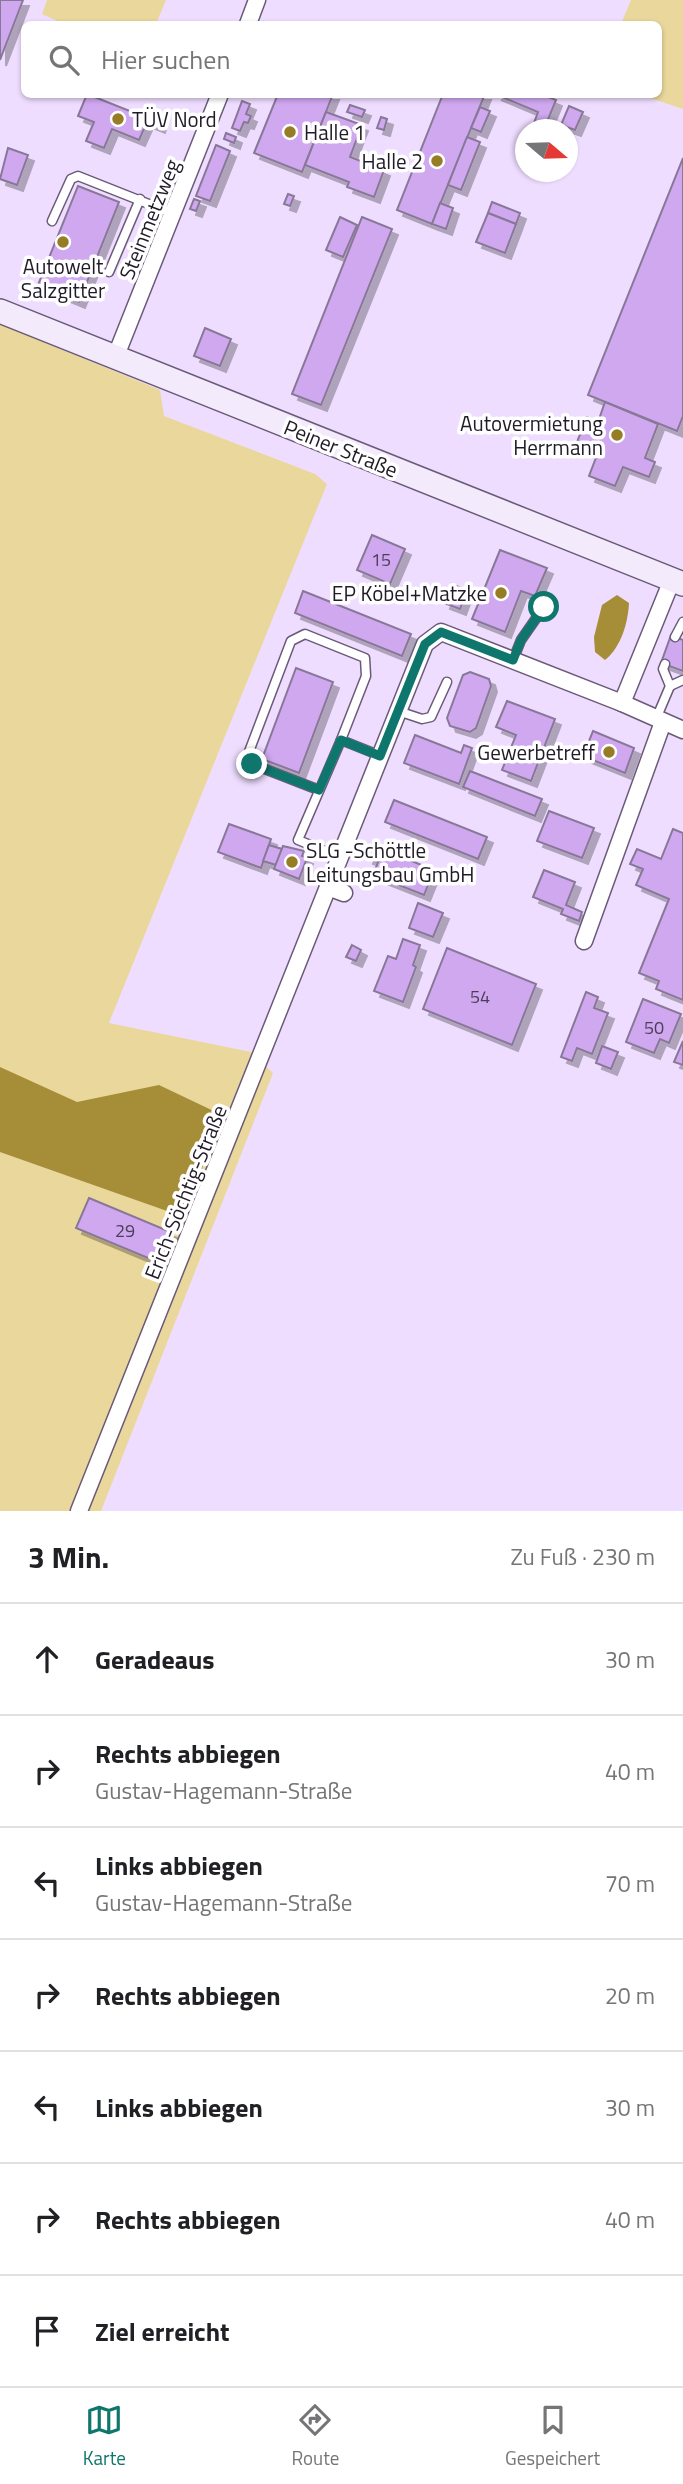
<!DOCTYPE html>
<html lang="de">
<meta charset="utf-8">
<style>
body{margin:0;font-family:"Titillium Web",sans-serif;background:#f6f6f6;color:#202124}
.compass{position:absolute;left:515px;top:119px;width:63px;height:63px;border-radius:50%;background:#fff;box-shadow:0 2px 5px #0004;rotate:109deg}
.stop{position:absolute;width:21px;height:21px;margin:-16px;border:5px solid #0f766e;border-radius:50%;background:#fff}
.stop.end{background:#0f766e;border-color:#fff;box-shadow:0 2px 7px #0008}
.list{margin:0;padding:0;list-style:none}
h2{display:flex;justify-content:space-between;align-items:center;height:91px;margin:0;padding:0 28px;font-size:30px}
h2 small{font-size:23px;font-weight:400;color:#757577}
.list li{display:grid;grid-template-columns:46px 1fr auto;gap:21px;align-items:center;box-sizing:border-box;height:112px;padding:0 28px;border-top:2px solid #e0e0e0}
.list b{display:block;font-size:26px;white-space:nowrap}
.list p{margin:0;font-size:23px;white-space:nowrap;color:#757577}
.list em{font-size:23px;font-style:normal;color:#757577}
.icon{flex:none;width:38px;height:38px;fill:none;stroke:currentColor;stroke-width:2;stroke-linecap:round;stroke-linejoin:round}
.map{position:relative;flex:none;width:683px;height:1511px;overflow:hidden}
.search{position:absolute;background:#fff;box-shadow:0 2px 5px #0004;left:21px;right:21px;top:21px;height:77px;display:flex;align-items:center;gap:18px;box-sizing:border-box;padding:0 24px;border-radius:10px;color:#757577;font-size:26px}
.sheet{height:875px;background:#fff}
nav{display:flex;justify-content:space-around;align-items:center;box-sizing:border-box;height:98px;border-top:2px solid #e0e0e0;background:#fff;font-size:19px;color:#757577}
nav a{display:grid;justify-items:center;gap:4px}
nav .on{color:#0f766e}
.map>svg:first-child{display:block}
.green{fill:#ead79b}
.water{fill:#a68d38}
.building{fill:#cfa8f0;stroke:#887897;stroke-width:2;filter:url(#shadow)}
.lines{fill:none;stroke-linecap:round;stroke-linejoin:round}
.service-casing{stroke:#6a5a78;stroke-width:11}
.minor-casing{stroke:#6a5a78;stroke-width:19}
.secondary-casing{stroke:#6a5a78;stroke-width:26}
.service{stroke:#fff;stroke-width:8}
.minor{stroke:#fff;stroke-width:16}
.secondary{stroke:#f3eafb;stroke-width:23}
.route{stroke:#0f766e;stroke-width:9}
.poi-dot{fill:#967d25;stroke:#fff;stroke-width:2.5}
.labels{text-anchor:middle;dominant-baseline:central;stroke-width:7;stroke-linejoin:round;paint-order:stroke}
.number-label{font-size:18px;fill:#4c3e59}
.poi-label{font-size:21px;fill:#211b27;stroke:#fff;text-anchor:end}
.street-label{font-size:21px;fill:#211b27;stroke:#fff}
</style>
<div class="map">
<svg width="683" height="1511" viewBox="0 0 683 1511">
<defs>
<filter id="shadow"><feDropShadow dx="6" dy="6" stdDeviation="0" flood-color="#0004"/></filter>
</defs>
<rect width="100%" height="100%" fill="#efddff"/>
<!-- green -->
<g class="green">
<path d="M47 0H166L156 24H64L42 14Z"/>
<path d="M631 0H683V109L641 95 658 94V24H621Z"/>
<path d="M0 324 160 390 164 416 315 474 327 484 109 1023 251 1052 273 1073 101 1511H0Z"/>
</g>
<!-- water -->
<g class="water">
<path d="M617 595 629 603C628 623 621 647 605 660L595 652 594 637 602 605Z"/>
<path d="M0 1067 77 1102 159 1085 222 1115 184 1217 0 1152Z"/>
</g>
<!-- building -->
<g class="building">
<path d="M0 0H23L0 60Z"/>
<path d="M87 94 160 123 159 127 147 122 139 140 112 129 104 148 86 141 94 122 78 116Z"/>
<path d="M278 94H333L302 172 254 153Z"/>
<path d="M443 94H485L432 224 397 210Z"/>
<path d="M495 94H541L556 100 545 127 534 123 538 112Z"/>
<path d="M242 101 250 104 246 114 251 116 248 123 244 122 240 131 232 128Z"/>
<path d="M350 105 365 110 362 117 347 112Z"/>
<path d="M569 106 583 112 575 130 561 125Z"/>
<path d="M480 107 490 111 481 132 471 128Z"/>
<path d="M326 112 362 125 350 157 384 170 374 197 347 187 349 182 305 165Z"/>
<path d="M381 117 387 119 384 130 377 128Z"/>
<path d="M226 133 236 137 234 143 224 139Z"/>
<path d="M467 137 480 142 461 190 448 185Z"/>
<path d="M216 145 230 151 210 201 196 196Z"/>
<path d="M8 148 28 155 17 185 0 179Z"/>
<path d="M683 158V416L677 431 588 395Z"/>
<path d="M78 186 119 202 79 302 38 285Z"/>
<path d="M288 194 294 196 290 206 284 204Z"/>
<path d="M194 199 200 201 196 211 190 209Z"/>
<path d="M492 202 520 213 516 224 488 213Z"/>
<path d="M440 203 453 208 446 229 432 224Z"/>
<path d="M488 213 516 224 505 253 476 242Z"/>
<path d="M340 217 357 225 343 257 326 250Z"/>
<path d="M362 217 392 229 321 405 292 394Z"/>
<path d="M205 328 231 339 220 366 194 356Z"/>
<path d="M605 402 658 424 645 458 655 462 649 477 623 467 615 486 589 476 597 455 575 447 587 417 598 422Z"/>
<path d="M372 535 405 549 390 584 357 570Z"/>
<path d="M500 550 547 568 535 596 521 591 505 632 472 619Z"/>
<path d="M451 584 467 590 460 609 444 603Z"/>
<path d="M303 591 411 634 402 656 295 613Z"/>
<path d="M671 635 683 640V671L661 663Z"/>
<path d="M296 668 333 682 299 773 262 759Z"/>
<path d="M470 672 489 679 491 686 476 728 470 732 450 726 447 718 463 675Z"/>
<path d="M507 701 555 719 531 781 502 770 516 735 496 727Z"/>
<path d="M593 731 634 748 625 773 583 756Z"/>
<path d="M415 735 461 753 464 745 472 748 459 784 404 763Z"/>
<path d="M470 771 542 799 535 816 463 787Z"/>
<path d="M394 800 487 837 478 859 385 822Z"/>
<path d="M549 811 594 828 582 858 537 841Z"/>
<path d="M229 824 271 839 261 868 218 852Z"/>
<path d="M673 829 683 833V1000L656 989 659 981 639 973 669 899 636 885 643 869 630 864 637 849 661 859Z"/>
<path d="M269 845 282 849 276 865 263 861Z"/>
<path d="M372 845 434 870 424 895 373 875 378 862 367 858Z"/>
<path d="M283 846 304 851 302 856 307 858 299 879 274 869Z"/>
<path d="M544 870 575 882 566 905 582 912 579 921 561 914 563 909 533 897Z"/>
<path d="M418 903 443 913 433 937 409 928Z"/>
<path d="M403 939 420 945 413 965 416 967 403 1002 374 991 388 956 396 959Z"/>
<path d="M352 945 361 950 356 961 346 957Z"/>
<path d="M447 948 536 984 512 1045 423 1009Z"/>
<path d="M586 992 598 997 594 1008 608 1013 592 1054 577 1048 572 1061 561 1057Z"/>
<path d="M643 999 681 1014 669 1043 660 1039 654 1053 626 1042Z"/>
<path d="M683 1041V1065L674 1062Z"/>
<path d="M602 1046 618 1052 611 1069 596 1063Z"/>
<path d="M89 1198 173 1233 160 1263 76 1228Z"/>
</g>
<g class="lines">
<!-- service casing -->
<g class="service-casing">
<g id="service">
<path d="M52 221 71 179 78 176 174 214"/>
<path d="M109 272 140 199"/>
<path d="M675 637 683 622"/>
<path d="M513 660 521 640 544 607"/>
<path d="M670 686 683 680"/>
<path d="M398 711 422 719 431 717 447 682"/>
<path d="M656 719 670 686 663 669 665 664"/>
<path d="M319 790 252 764 247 757 291 641 305 634 365 658 366 676 341 740"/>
<path d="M340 857 298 840 341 740 381 756"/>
</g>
</g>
<!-- minor casing -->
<g class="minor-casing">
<g id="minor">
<path d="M248 24 257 0"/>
<path d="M115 358 220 94"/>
<path d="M622 703 683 730"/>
<path d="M344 893 328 887 425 644 441 632 622 703 672 580"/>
<path d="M584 941 663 722"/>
<path d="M79 1511 328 887"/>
</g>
</g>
<!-- secondary casing -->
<g class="secondary-casing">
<path id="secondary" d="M0 311 683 584"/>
</g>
<!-- service -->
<use href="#service" class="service"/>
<!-- minor -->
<use href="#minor" class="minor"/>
<!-- secondary -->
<use href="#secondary" class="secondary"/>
</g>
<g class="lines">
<!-- route -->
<path class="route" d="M252 764 319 790 341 740 380 756 425 644 441 632 513 660 521 640 544 607"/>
</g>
<!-- markers -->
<g class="poi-dot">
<circle cx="118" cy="119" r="7"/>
<circle cx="290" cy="132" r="7"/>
<circle cx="437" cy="161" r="7"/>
<circle cx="63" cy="242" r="7"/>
<circle cx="617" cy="435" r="7"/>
<circle cx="501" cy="593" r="7"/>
<circle cx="609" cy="752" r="7"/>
<circle cx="292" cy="862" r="7"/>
</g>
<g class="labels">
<!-- number labels -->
<g class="number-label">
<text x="381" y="559">15</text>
<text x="480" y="996">54</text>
<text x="654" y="1027">50</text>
<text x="125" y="1230">29</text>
</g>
<!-- poi labels -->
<g class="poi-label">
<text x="132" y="119" text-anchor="start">TÜV Nord</text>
<text x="304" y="132" text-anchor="start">Halle 1</text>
<text x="423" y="161">Halle 2</text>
<text x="63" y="266" text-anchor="middle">Autowelt<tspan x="63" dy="24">Salzgitter</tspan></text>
<text x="603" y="423">Autovermietung<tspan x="603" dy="24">Herrmann</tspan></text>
<text x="487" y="593">EP Köbel+Matzke</text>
<text x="595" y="752">Gewerbetreff</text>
<text x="306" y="850" text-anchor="start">SLG -Schöttle<tspan x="306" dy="24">Leitungsbau GmbH</tspan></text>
</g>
<!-- street labels -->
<g class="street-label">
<text transform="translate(149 219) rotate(-68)">Steinmetzweg</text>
<text transform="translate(341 448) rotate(22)">Peiner Straße</text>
<text transform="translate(185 1192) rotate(-68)">Erich-Söchtig-Straße</text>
</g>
</g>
</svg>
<svg class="compass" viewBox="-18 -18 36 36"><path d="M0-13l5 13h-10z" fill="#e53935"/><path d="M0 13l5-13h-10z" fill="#757577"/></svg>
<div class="stop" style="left:544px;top:607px"></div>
<div class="stop end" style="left:252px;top:764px"></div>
<div class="search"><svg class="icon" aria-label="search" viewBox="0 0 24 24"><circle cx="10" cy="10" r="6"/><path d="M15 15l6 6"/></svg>Hier suchen</div>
</div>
<section class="sheet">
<h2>3 Min.<small>Zu Fuß · 230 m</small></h2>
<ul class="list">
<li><svg class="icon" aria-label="ahead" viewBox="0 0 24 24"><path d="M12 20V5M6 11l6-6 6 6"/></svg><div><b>Geradeaus</b></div><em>30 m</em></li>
<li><svg class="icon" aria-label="right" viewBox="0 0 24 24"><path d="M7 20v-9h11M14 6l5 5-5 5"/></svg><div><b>Rechts abbiegen</b><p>Gustav-Hagemann-Straße</p></div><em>40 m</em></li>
<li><svg class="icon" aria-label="left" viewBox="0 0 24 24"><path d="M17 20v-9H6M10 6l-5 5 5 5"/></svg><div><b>Links abbiegen</b><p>Gustav-Hagemann-Straße</p></div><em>70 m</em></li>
<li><svg class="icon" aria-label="right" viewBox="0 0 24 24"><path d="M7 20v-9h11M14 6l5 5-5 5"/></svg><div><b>Rechts abbiegen</b></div><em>20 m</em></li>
<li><svg class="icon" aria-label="left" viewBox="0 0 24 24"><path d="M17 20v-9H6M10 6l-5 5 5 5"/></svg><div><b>Links abbiegen</b></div><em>30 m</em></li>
<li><svg class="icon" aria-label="right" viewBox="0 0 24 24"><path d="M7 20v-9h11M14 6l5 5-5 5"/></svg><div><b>Rechts abbiegen</b></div><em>40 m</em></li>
<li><svg class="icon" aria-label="arrive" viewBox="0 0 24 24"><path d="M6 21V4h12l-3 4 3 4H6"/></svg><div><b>Ziel erreicht</b></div></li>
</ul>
</section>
<nav>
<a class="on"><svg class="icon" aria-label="map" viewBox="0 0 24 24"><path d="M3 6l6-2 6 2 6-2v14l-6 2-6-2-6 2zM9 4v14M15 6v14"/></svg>Karte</a>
<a><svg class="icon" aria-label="directions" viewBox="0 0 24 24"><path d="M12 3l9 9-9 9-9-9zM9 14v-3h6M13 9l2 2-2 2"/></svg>Route</a>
<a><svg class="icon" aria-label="saved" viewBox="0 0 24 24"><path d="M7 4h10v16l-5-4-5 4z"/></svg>Gespeichert</a>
</nav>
